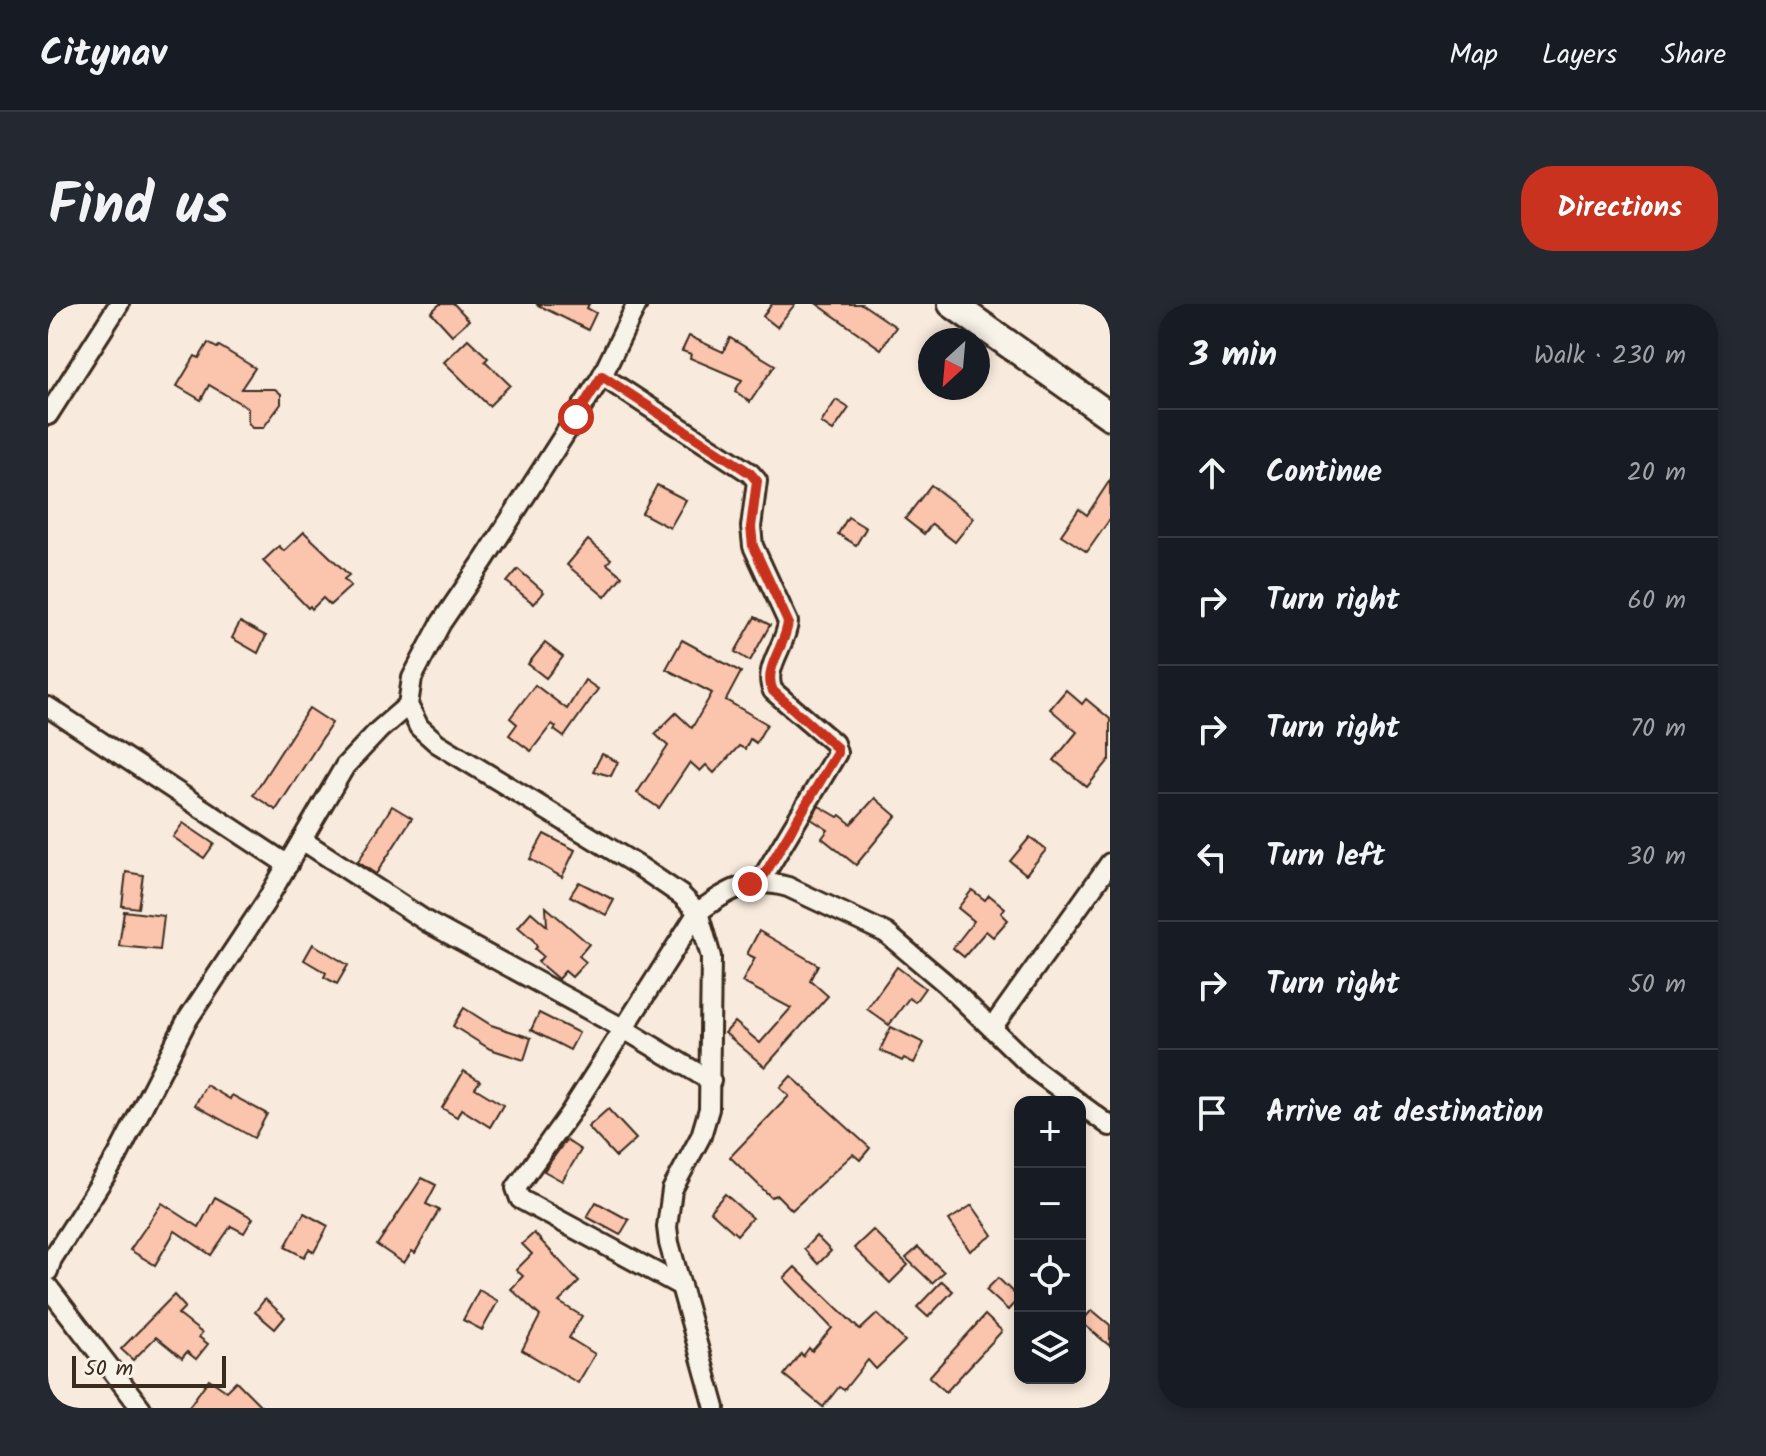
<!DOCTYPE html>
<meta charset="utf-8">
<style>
body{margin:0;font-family:Kalam,sans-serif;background:#242831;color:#f1f3f6}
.controls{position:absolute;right:24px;bottom:24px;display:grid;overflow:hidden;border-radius:16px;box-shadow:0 4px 12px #0003}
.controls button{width:72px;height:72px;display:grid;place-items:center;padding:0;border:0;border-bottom:2px solid #363941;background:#171b24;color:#f1f3f6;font:40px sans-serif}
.compass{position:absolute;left:870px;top:24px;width:72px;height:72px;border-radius:50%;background:#171b24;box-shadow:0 4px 12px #0003;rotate:206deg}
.scale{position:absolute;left:24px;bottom:20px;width:154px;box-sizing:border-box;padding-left:8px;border:4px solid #3b2a1e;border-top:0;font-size:22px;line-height:28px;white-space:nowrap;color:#3b2a1e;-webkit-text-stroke:6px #f7f3e8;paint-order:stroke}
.stop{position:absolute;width:24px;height:24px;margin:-18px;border:6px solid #c8321e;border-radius:50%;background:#fff}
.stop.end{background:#c8321e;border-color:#fff;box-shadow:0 2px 8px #0008}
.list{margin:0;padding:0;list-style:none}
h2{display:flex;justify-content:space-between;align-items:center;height:104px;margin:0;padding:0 32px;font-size:34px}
h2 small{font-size:26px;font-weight:400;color:#9ea1a6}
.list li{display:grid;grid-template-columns:52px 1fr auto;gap:24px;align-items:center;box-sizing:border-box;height:128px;padding:0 32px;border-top:2px solid #363941}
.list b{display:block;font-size:30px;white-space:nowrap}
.list em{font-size:26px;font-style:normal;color:#9ea1a6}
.icon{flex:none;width:44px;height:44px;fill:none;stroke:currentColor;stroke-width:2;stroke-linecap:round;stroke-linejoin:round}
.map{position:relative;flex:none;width:1062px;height:1104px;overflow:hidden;border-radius:32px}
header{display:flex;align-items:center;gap:48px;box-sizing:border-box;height:112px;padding:0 40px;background:#171b24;border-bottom:2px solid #363941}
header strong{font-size:38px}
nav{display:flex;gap:44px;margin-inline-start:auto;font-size:28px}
.intro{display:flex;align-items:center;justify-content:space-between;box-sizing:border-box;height:192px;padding:0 48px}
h1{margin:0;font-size:56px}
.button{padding:20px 36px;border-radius:32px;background:#c8321e;color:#fff;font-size:28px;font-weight:700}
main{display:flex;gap:48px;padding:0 48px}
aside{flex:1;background:#171b24;border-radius:32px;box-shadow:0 4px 12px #0003}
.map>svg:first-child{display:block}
.building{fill:#fac4ad;stroke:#3b2a1e;stroke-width:2}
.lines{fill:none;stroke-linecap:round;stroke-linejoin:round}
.street-casing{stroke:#3b2a1e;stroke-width:24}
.secondary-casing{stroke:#3b2a1e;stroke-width:32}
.street{stroke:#f7f3e8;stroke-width:18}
.secondary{stroke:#f7f3e8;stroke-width:26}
.route{stroke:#c8321e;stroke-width:10}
</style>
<header>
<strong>Citynav</strong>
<nav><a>Map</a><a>Layers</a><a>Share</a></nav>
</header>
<div class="intro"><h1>Find us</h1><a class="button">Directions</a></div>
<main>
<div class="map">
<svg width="1062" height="1104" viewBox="0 0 1062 1104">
<rect width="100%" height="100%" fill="#f8eadc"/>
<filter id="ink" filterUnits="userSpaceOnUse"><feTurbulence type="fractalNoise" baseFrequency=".0125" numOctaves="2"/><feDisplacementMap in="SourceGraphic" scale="16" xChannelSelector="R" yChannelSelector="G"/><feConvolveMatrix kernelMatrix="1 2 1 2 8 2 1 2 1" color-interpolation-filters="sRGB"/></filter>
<g filter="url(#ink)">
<!-- building -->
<g class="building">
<path d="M392 0H406L421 16 404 31 383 8Z"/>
<path d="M488 0H541L539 4 548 9 540 26Z"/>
<path d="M724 0H747L729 23 715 12Z"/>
<path d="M769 0H814L848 23 833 45Z"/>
<path d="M641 32 675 48 682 34 727 61 702 98 687 87 694 76 642 54 643 50 634 47Z"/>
<path d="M420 35 440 54 437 57 462 81 441 102 396 58Z"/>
<path d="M160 39 169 44 171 42 207 64 193 85H227L233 90V100L215 124H204L200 118V104L161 81 153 96 129 82 147 52 151 54Z"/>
<path d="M788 96 801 104 785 127 773 119Z"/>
<path d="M1062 176V215L1039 248 1013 231 1031 205 1039 211Z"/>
<path d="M609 181 638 196 622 224 594 209Z"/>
<path d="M883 181 926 214 907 238 884 220 876 230 857 215Z"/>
<path d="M800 213 818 224 808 241 790 230Z"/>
<path d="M256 228 301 271 296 275 303 282 282 301 275 294 264 305 262 302 260 304 215 257 231 242 236 247Z"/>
<path d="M540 236 563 255 559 260 574 272 557 293 519 261Z"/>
<path d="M470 265 496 288 486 300 459 278Z"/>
<path d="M707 313 722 321 702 357 687 348Z"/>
<path d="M192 318 218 332 210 349 184 334Z"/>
<path d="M634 336 693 368 678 396 719 420 708 439 702 435 697 445 691 442 666 469 658 461 652 467 642 458 611 504 589 489 620 442 607 430 628 409 644 424 664 389 618 365Z"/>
<path d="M497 339 515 353 498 374 480 360Z"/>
<path d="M537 376 550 385 516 433 506 426 508 423 504 420 483 447 461 431 469 420 462 414 487 381 519 405Z"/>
<path d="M1018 386 1034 400 1038 395 1062 415V455L1039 483 1006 456 1029 428 1002 405Z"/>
<path d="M261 404 284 419 228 506 205 491Z"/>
<path d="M554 450 570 458 563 472 545 467Z"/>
<path d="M827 494 848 512 808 561 774 534 780 526 763 515 771 502 790 513 792 511 803 520Z"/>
<path d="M344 502 364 514 328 570 310 558Z"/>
<path d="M135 519 166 540 156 554 125 533Z"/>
<path d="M496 530 527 546 514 573 482 555Z"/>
<path d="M982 533 998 546 978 570 962 557Z"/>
<path d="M78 568 95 571 90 604 74 602Z"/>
<path d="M531 578 566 596 558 611 522 592Z"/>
<path d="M924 586 937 596 941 591 957 604 953 609 960 616 945 633 938 627 916 653 905 644 926 617 910 604Z"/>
<path d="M498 603 541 640 531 652 538 658 524 673 517 667 510 675 490 658 495 652 487 645 489 643 485 636 470 623 483 608 499 622Z"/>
<path d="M76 607 116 612 112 646 71 642Z"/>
<path d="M711 627 770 661 762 676 780 692 717 763 677 729 687 718 712 739 743 704 694 678 707 654 699 650Z"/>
<path d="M265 640 300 661 289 680 276 673 278 669 256 656Z"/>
<path d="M849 663 877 684 867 698 861 694 841 721 819 705Z"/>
<path d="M416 704 443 721 483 734 476 756 442 745 405 722Z"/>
<path d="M491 709 531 729 522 746 483 726Z"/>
<path d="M843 723 876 739 866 759 856 754 854 757 832 746Z"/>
<path d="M416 767 432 777 427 784 455 801 442 823 413 805 409 813 394 804Z"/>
<path d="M743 772 822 844 812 856 805 850 744 906 729 891 723 893 682 853 741 792 732 784Z"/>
<path d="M158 781 182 795 184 791 219 810 206 834 147 801Z"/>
<path d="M560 805 588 835 568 853 540 823Z"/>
<path d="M518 836 533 846 514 877 496 867Z"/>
<path d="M374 874 388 881 378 900 391 906 367 949 364 947 356 959 329 941Z"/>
<path d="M677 890 704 914 689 931 662 907Z"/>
<path d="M167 893 205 914 196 929 183 922 163 951 127 927 107 961 82 946 114 899 151 923Z"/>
<path d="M548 898 581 916 572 931 539 913Z"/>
<path d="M924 901 945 931 922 947 901 916Z"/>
<path d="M256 909 280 922 266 948 261 945 256 953 237 943Z"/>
<path d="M825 926 860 961 842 979 806 944Z"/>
<path d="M486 929 531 978 511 998 534 1012 521 1034 547 1050 530 1079 474 1046 492 1012 463 985 475 972 468 966 484 950 474 940Z"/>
<path d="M768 932 783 947 770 960 756 945Z"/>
<path d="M870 943 896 968 884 979 858 954Z"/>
<path d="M747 963 812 1026 829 1010 857 1037 828 1065 820 1056 796 1086 791 1083 775 1103 736 1071 753 1049 755 1052 761 1044 764 1047 784 1024 736 974Z"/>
<path d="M950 974 971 994 960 1006 938 986Z"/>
<path d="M894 977 905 987 880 1013 869 1003Z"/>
<path d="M431 986 450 997 434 1026 415 1016Z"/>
<path d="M126 991 137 1003 130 1010 154 1029 151 1033 160 1040 148 1055 139 1048 134 1054 108 1033 85 1056 73 1045Z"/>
<path d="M217 995 237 1013 227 1025 207 1008Z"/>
<path d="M1044 1006 1062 1021V1042L1033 1018Z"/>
<path d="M937 1011 954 1027 898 1088 881 1073Z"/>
<path d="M161 1075 178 1087 188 1077 215 1104H140Z"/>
</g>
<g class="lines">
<!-- street casing -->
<g class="street-casing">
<g id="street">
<path d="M589 0 554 72 436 256 393 319 364 374 360 401 371 423 389 439 592 563 633 591 650 608 663 653 661 805 653 832 624 886 619 923 621 939 667 1104"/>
<path d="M554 72 702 169 709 177 703 223 705 242 740 318C738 342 714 365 725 387L786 439 789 449 712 578"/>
<path d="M0 111 71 0"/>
<path d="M0 403 240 561"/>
<path d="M254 536 381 619 576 725 663 777"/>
<path d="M944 724 1062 559"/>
<path d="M1032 800 1062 822"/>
<path d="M0 967 4 955 69 853 138 718 217 599 297 462 331 426 360 401"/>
<path d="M633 982 472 895 468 884 522 809 650 608C681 586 701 572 740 583L838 629 896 678 987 766 1030 798"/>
<path d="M0 983 93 1104"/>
</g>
</g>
<!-- secondary casing -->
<g class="secondary-casing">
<path id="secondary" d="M904 0 1062 112"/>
</g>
<!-- street -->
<use href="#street" class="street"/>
<!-- secondary -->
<use href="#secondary" class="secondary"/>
</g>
</g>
<g class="lines" filter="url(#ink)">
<!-- route -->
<path class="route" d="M528 113 554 72 702 169 709 177 703 223 705 242 740 318C738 342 714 365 725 387L789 444V449L712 578 702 580"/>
</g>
</svg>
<div class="controls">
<button>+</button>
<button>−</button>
<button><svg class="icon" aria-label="locate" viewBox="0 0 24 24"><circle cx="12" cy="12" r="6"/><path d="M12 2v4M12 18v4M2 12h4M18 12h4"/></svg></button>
<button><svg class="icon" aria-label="layers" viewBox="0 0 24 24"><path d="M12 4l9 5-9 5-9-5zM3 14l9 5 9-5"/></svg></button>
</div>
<svg class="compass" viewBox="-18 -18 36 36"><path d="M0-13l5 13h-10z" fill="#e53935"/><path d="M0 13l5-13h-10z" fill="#9ea1a6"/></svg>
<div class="scale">50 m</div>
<div class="stop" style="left:528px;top:113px"></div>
<div class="stop end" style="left:702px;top:580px"></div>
</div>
<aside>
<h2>3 min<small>Walk · 230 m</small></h2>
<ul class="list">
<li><svg class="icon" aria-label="ahead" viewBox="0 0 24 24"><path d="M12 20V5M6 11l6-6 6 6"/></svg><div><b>Continue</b></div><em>20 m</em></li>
<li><svg class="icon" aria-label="right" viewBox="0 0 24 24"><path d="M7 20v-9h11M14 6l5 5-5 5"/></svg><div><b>Turn right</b></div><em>60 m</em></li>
<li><svg class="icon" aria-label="right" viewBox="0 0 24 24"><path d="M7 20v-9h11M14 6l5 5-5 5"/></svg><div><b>Turn right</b></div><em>70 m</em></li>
<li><svg class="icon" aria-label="left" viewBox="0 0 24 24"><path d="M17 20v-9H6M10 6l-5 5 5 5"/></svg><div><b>Turn left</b></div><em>30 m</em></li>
<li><svg class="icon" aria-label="right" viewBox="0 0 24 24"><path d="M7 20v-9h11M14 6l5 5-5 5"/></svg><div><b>Turn right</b></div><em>50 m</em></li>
<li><svg class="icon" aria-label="arrive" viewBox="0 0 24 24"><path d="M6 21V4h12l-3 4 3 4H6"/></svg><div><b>Arrive at destination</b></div></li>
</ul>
</aside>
</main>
